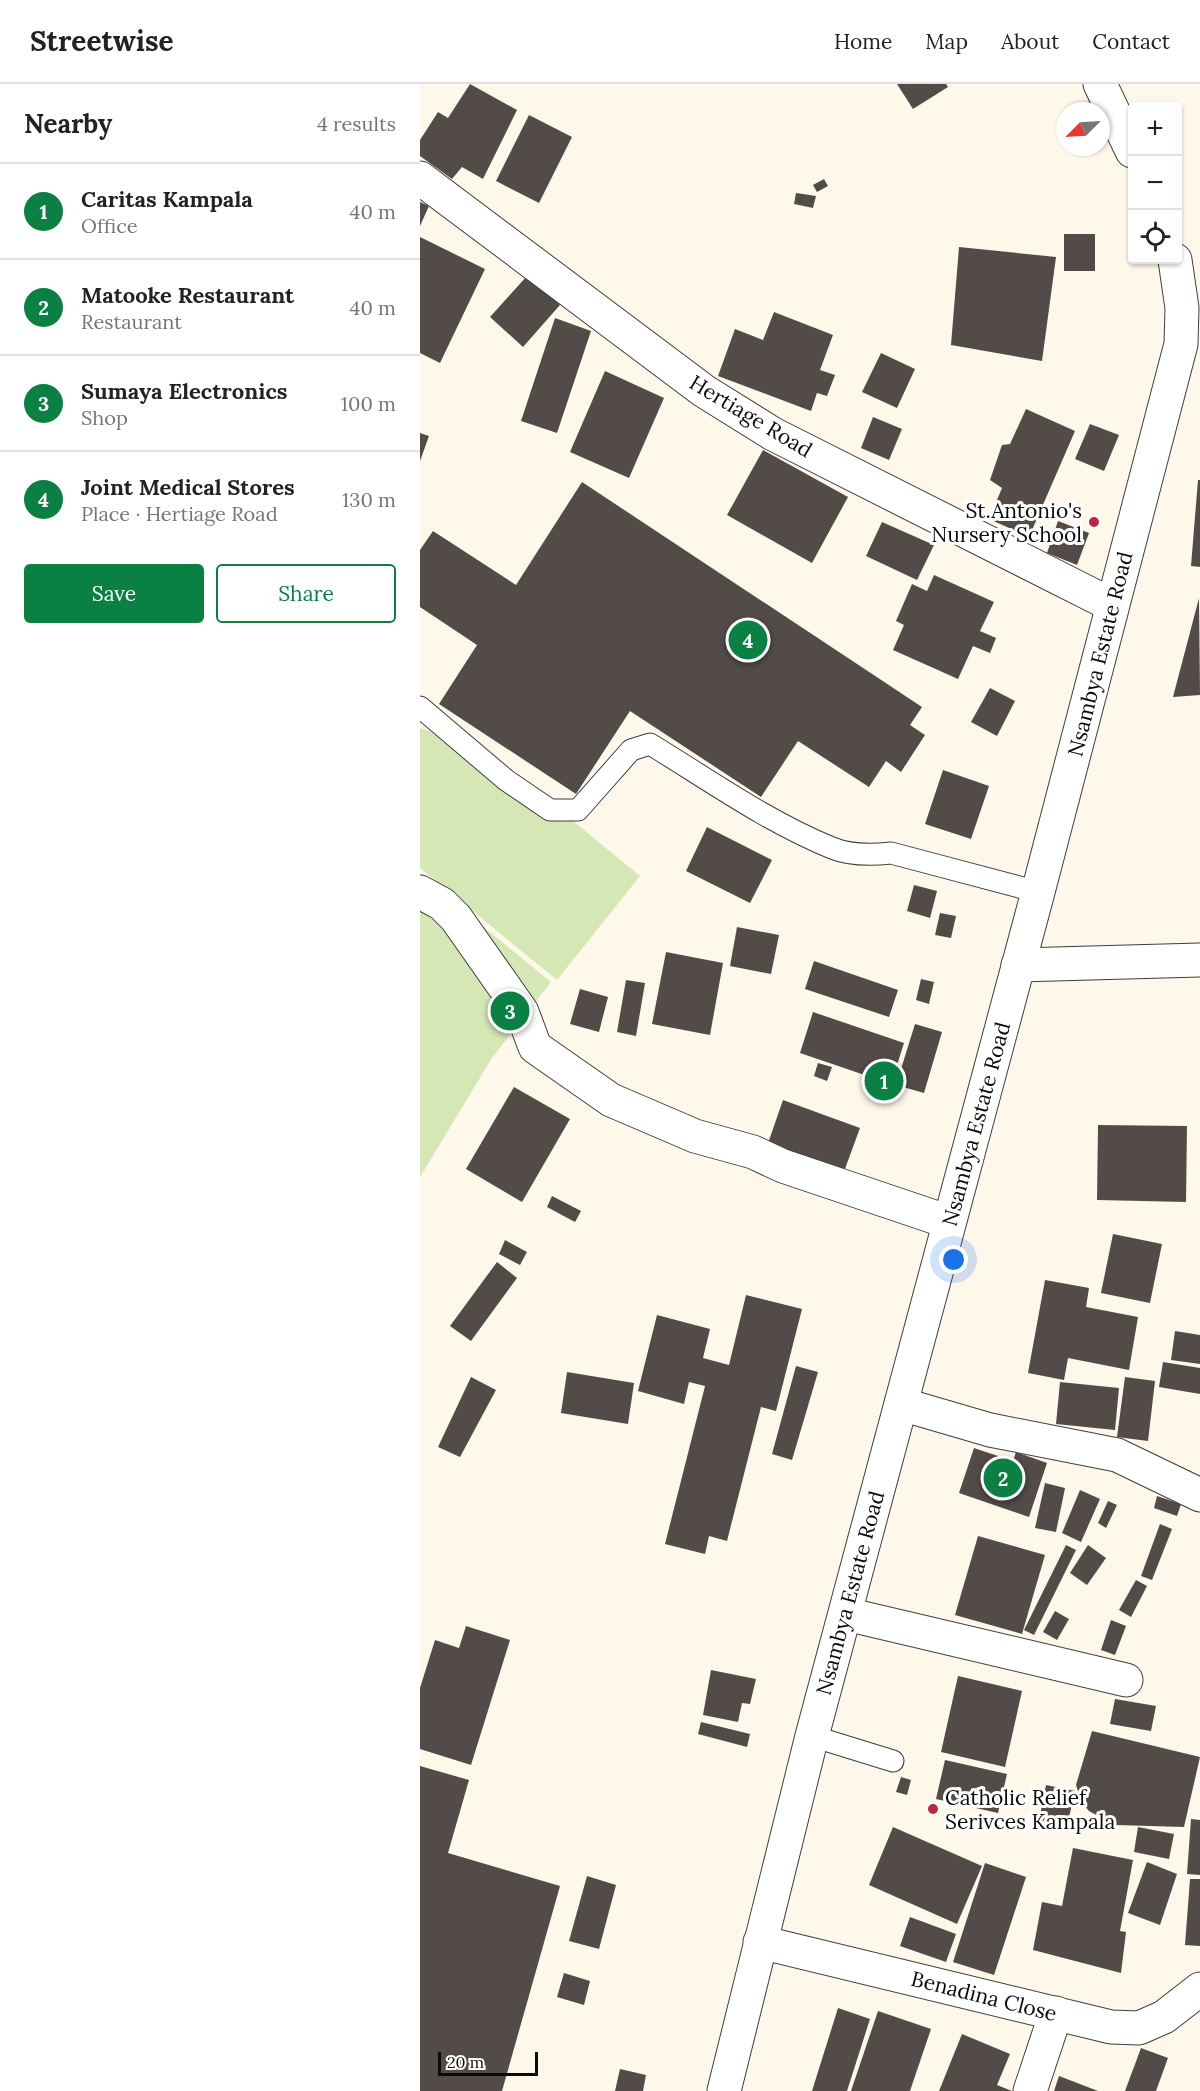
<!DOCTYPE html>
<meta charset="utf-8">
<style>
body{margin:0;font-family:Lora,serif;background:#f2f2f2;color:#222}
.controls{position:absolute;right:18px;top:18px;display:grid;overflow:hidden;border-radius:6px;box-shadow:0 2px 4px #0004}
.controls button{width:54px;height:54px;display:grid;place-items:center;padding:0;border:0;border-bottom:2px solid #e0e0e0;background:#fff;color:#222;font:30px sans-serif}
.compass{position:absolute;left:636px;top:18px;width:54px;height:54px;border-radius:50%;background:#fff;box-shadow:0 2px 4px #0004;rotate:246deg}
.scale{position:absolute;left:18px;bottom:15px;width:100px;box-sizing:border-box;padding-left:6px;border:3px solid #0b0b0b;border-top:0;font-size:16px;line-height:21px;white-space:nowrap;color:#0b0b0b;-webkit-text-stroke:4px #fff;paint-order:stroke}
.you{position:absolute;left:534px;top:1176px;width:21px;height:21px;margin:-15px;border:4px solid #fff;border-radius:50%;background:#1a73e8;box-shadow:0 0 0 9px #1a73e833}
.badge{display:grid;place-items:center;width:39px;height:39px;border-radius:50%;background:#0b8043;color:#fff;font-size:20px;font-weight:700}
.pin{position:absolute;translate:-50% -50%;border:3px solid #fff;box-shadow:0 2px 6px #0006}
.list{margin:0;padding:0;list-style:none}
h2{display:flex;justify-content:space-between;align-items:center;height:78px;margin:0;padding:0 24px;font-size:26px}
h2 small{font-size:20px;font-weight:400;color:#767676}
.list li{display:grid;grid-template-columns:39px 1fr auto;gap:18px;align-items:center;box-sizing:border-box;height:96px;padding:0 24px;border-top:2px solid #e0e0e0}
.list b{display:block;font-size:22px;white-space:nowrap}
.list p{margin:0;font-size:20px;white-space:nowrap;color:#767676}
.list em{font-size:20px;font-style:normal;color:#767676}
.actions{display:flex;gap:12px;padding:18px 24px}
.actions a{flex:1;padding:14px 0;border:2px solid #0b8043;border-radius:6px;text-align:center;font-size:21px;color:#0b8043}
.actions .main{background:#0b8043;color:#fff}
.icon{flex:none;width:33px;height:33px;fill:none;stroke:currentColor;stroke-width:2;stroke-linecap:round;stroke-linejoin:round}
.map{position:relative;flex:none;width:780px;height:2007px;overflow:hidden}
header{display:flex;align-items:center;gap:36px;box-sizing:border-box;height:84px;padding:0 30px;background:#fff;border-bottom:2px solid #e0e0e0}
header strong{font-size:28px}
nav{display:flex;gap:33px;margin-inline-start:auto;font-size:21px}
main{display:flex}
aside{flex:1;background:#fff}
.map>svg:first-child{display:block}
.green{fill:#d5e7b5}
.building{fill:#534b48}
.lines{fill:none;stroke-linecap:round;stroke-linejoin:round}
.service-casing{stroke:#3e3e3e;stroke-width:23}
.minor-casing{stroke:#3e3e3e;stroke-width:35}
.tertiary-casing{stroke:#3e3e3e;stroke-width:35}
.service{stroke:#fff;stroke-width:21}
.minor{stroke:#fff;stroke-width:33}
.tertiary{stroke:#fff;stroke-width:33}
.poi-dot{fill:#b72840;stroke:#fff;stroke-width:2}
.labels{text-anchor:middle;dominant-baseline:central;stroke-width:6;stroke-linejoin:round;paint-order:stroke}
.street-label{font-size:21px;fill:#0b0b0b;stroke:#fff}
.poi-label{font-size:21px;fill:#0b0b0b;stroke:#fff;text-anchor:end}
</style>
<header>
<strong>Streetwise</strong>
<nav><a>Home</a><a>Map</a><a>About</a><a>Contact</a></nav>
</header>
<main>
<aside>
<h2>Nearby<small>4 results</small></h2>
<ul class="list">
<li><span class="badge">1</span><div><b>Caritas Kampala</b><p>Office</p></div><em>40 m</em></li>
<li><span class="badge">2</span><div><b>Matooke Restaurant</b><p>Restaurant</p></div><em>40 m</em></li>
<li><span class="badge">3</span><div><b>Sumaya Electronics</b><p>Shop</p></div><em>100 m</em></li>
<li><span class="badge">4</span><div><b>Joint Medical Stores</b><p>Place · Hertiage Road</p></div><em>130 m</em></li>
</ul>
<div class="actions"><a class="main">Save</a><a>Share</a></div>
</aside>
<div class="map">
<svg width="780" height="2007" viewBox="0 0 780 2007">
<rect width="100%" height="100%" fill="#fef8ea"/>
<!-- green -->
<g class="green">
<path d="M0 644 69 668 220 792 137 896 0 784Z"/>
<path d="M0 791 131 898 72 974 0 1093Z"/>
</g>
<!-- building -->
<g class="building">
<path d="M50 0 97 26 63 95 42 83 32 95 0 72V56L18 28 28 34Z"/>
<path d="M477 0H526L528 3 493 25Z"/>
<path d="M109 31 152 53 119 119 76 97Z"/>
<path d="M404 95 408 102 397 108 393 101Z"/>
<path d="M376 109 396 112 393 124 374 120Z"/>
<path d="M0 118 9 122 0 142Z"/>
<rect x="644" y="150" width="31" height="37"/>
<path d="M0 153 65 185 20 279 0 269Z"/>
<path d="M539 163 636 173 622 277 531 261Z"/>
<path d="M107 192 140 221 103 263 70 233Z"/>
<path d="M354 228 413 251 400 286 415 291 407 312 397 309 391 327 298 292 315 245 343 256Z"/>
<path d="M135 234 171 247 137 349 101 337Z"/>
<path d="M461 269 495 285 477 324 442 308Z"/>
<path d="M185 287 244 314 209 394 150 368Z"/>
<path d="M606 325 655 347 609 453 569 435 582 404 570 396 582 361 590 360Z"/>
<path d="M453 333 482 345 469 376 441 364Z"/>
<path d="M670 340 699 351 684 387 655 375Z"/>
<path d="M0 349 9 352 0 377Z"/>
<path d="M343 366 428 413 392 479 307 431Z"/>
<path d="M778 396H780V483L771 482Z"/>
<path d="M162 398 502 623 490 641 505 651 481 688 466 677 449 703 378 657 341 713 210 627 156 710 19 620 57 561 0 523V466L13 447 96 501Z"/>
<path d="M638 437 669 449 657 481 627 469Z"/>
<path d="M462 438 514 461 497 496 446 472Z"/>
<path d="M514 491 574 518 560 547 576 554 570 569 553 562 538 595 473 566 484 541 476 537 492 500 507 507Z"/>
<path d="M779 514 780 611 753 613Z"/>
<path d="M570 604 595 617 577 652 551 638Z"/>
<path d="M523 686 569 702 551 755 505 740Z"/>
<path d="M287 743 352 776 330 819 266 787Z"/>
<path d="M494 801 517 807 510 834 487 827Z"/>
<path d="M520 829 536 832 531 854 515 851Z"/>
<path d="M317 843 359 851 351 890 310 882Z"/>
<path d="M246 868 303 879 290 951 232 940Z"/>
<path d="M394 877 478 906 469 933 385 905Z"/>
<path d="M501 895 514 898 509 920 496 916Z"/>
<path d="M206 896 225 899 216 952 197 948Z"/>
<path d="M160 905 188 913 179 948 150 940Z"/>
<path d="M393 928 484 959 471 1000 380 969Z"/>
<path d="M495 940 522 948 504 1009 476 1001Z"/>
<path d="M398 979 412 983 407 997 394 992Z"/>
<path d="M94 1003 150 1035 102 1118 46 1085Z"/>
<path d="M363 1016 440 1044 422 1093 346 1065Z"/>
<path d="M678 1041 767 1042 766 1118 677 1116Z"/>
<path d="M132 1112 161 1127 155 1138 127 1123Z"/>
<path d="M693 1150 742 1160 730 1219 681 1209Z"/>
<path d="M85 1156 107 1168 100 1181 79 1170Z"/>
<path d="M77 1178 97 1194 51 1257 30 1242Z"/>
<path d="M625 1196 669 1204 666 1223 718 1233 709 1286 648 1274 644 1296 608 1289Z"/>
<path d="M326 1211 382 1225 356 1327 341 1323 307 1457 289 1452 285 1470 245 1460 285 1302 269 1298 264 1320 218 1307 237 1231 290 1245 283 1274 309 1281Z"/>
<path d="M755 1247 780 1251V1280L751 1276Z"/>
<path d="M743 1278 780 1284V1310L739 1303Z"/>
<path d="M376 1282 398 1288 372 1376 352 1370Z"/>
<path d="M147 1288 214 1299 208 1340 141 1329Z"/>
<path d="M51 1293 76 1306 40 1373 18 1363Z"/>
<path d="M705 1293 735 1297 728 1357 697 1353Z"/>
<path d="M640 1298 699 1304 695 1346 636 1340Z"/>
<path d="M554 1364 593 1377 596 1368 627 1379 609 1433 539 1409Z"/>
<path d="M625 1399 645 1404 636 1448 615 1444Z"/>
<path d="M660 1406 680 1415 661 1458 642 1449Z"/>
<path d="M737 1412 761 1420 757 1432 734 1424Z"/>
<path d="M688 1417 697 1421 686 1444 678 1439Z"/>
<path d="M740 1440 752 1445 732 1496 721 1492Z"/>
<path d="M558 1452 625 1471 602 1550 535 1531Z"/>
<path d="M646 1461 656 1466 614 1551 604 1546Z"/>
<path d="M668 1461 686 1474 667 1501 650 1489Z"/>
<path d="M716 1496 727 1502 711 1533 699 1526Z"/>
<path d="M635 1527 649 1535 637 1556 623 1548Z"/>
<path d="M691 1536 706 1542 695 1571 681 1566Z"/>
<path d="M46 1542 90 1556 51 1681 0 1665V1604L15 1556 39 1564Z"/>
<path d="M291 1586 336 1595 330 1620 322 1619 318 1638 283 1631Z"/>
<path d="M538 1592 602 1607 585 1683 521 1668Z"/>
<path d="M695 1615 736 1622 731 1647 690 1640Z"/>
<path d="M281 1638 330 1650 327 1663 278 1650Z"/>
<path d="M672 1647 780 1673 764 1743 695 1741 669 1727 662 1719 656 1701Z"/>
<path d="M525 1676 587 1690 578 1729 516 1715Z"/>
<path d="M0 1682 49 1696 28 1769 140 1802 82 2007H0Z"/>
<path d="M481 1693 491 1696 487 1711 476 1708Z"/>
<path d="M626 1701 655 1707 647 1742 619 1736Z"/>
<path d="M771 1735 780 1736V1791L767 1790Z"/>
<path d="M473 1743 562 1782 537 1840 449 1801Z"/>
<path d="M718 1743 754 1750 749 1775 714 1768Z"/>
<path d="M653 1764 713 1776 700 1847 706 1848 701 1889 613 1866 622 1818 642 1822Z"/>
<path d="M727 1778 757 1790 740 1841 708 1829Z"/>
<path d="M565 1779 606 1793 574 1891 533 1878Z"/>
<path d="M167 1792 196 1801 179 1865 149 1857Z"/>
<path d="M770 1795H780V1862L765 1861Z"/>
<path d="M490 1833 536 1850 526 1878 480 1862Z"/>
<path d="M144 1889 170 1897 164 1921 137 1913Z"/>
<path d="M418 1924 450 1935 427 2007H392Z"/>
<path d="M458 1927 511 1945 490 2007H431Z"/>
<path d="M542 1950 590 1970 577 2001 592 2007H519Z"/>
<path d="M721 1964 748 1974 736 2007H705Z"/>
<path d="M200 1985 226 1991 223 2007H195Z"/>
<path d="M639 1992 678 2007H634Z"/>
</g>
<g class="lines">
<!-- service casing -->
<g class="service-casing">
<g id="service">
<path d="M0 623 86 696 130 726H158L211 666 230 660C289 696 348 738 412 764 429 771 453 771 471 769L618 808"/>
<path d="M392 1652 473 1677"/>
</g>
</g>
<!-- minor casing -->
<g class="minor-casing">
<g id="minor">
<path d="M0 94 284 307 353 350 692 521"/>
<path d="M0 808 22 820 36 834 102 928 115 963 191 1016 275 1052 333 1068 363 1082 529 1138"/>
<path d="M598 881 780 876"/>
<path d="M481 1320 570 1346 697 1371 780 1411"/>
<path d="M426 1530 706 1596"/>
<path d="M340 1858 691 1943 719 1944 744 1933 780 1905"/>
<path d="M610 2007 636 1929"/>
</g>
</g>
<!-- tertiary casing -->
<g class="tertiary-casing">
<g id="tertiary">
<path d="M680 0 712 67"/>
<path d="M304 2007 392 1652 618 808 761 260 762 224 755 176"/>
</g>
</g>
<!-- service -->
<use href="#service" class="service"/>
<!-- minor -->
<use href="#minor" class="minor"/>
<!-- tertiary -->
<use href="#tertiary" class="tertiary"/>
</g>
<!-- markers -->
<g class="poi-dot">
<circle cx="674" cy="438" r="6"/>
<circle cx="513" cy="1725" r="6"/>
</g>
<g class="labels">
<!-- street labels -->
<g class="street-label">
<text transform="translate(331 332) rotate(31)">Hertiage Road</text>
<text transform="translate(680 570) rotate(-76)">Nsambya Estate Road</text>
<text transform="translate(556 1040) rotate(-75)">Nsambya Estate Road</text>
<text transform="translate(430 1509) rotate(-75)">Nsambya Estate Road</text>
<text transform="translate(564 1912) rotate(14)">Benadina Close</text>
</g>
<!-- poi labels -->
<g class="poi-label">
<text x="662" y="426">St.Antonio's<tspan x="662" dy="24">Nursery School</tspan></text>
<text x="525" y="1713" text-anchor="start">Catholic Relief<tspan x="525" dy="24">Serivces Kampala</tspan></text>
</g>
</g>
</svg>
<div class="controls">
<button>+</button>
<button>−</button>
<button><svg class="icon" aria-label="locate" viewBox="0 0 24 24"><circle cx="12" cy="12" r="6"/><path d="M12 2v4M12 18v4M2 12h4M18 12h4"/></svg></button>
</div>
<svg class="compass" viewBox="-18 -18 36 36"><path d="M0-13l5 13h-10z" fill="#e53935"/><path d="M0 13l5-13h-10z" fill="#767676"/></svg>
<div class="scale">20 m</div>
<div class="you"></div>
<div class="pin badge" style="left:464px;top:997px">1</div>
<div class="pin badge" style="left:583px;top:1394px">2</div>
<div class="pin badge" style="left:90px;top:927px">3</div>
<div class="pin badge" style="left:328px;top:556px">4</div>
</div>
</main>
